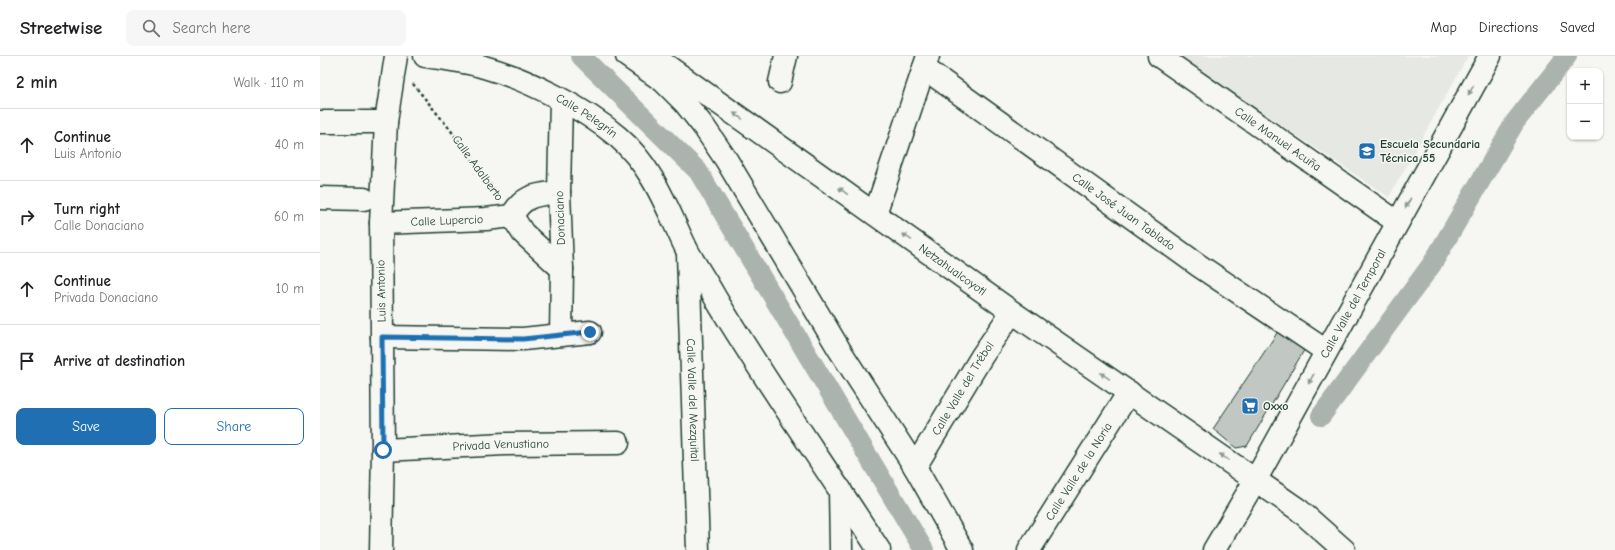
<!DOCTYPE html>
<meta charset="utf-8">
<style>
body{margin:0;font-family:"Comic Neue",sans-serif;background:#f6f6f6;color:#202124}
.controls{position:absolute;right:12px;top:12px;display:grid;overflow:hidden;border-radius:8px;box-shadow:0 1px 3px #0004}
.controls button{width:36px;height:36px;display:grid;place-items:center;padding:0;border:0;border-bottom:1px solid #e0e0e0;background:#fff;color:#202124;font:20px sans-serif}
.stop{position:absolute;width:12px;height:12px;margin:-9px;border:3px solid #1f6fb2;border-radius:50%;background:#fff}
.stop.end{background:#1f6fb2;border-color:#fff;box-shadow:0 1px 4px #0008}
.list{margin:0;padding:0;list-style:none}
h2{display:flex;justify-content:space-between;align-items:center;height:52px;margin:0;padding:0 16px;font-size:17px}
h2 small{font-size:13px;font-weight:400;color:#757577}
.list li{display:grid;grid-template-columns:26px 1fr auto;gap:12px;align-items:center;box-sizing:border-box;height:72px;padding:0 16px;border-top:1px solid #e0e0e0}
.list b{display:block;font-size:15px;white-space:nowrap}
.list p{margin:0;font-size:13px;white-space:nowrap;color:#757577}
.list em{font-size:13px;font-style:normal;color:#757577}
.actions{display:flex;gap:8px;padding:12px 16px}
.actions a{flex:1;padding:9px 0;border:1px solid #1f6fb2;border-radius:8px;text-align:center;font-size:14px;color:#1f6fb2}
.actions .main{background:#1f6fb2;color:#fff}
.icon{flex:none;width:22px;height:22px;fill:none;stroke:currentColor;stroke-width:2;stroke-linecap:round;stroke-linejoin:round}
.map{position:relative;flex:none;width:1295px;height:494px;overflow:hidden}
header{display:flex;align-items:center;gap:24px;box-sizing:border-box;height:56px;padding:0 20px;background:#fff;border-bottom:1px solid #e0e0e0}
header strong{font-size:19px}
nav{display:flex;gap:22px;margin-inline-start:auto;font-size:14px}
.search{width:280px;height:36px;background:#f6f6f6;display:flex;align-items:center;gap:10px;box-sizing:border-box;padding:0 14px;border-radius:8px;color:#757577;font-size:15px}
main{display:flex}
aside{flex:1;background:#fff}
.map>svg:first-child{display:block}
.built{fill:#e6e8e4}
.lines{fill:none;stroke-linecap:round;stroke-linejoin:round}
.canal{stroke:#aab3ae;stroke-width:20}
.building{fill:#c1c8c3;stroke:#1f3d34}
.minor-casing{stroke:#1f3d34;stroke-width:25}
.path{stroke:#1f3d34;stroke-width:2.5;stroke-dasharray:3 3;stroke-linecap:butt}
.minor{stroke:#f6f6f2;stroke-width:22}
.oneway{fill:#8a9a93}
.route{stroke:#1f6fb2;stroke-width:5}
.labels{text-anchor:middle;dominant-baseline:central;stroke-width:3;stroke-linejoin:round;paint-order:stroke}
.street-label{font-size:12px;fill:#1f3d34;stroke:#f6f6f2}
.poi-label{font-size:12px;font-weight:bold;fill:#1f3d34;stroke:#f6f6f2;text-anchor:start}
</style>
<header>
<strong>Streetwise</strong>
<div class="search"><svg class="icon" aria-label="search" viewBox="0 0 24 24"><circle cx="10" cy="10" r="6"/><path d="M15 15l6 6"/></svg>Search here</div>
<nav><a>Map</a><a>Directions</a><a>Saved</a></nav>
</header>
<main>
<aside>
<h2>2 min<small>Walk · 110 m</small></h2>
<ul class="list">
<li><svg class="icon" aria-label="ahead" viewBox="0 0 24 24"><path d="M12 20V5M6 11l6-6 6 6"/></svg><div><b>Continue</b><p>Luis Antonio</p></div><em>40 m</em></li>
<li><svg class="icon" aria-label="right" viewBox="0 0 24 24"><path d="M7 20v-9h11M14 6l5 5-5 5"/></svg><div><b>Turn right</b><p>Calle Donaciano</p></div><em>60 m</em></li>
<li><svg class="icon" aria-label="ahead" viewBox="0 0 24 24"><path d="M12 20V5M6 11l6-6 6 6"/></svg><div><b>Continue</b><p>Privada Donaciano</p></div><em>10 m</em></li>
<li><svg class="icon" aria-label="arrive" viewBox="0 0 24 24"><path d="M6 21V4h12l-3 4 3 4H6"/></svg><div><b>Arrive at destination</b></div></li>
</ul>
<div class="actions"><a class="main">Save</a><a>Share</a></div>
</aside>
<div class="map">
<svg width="1295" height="494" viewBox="0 0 1295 494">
<rect width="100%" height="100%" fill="#f6f6f2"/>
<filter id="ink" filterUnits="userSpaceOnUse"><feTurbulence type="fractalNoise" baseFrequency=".025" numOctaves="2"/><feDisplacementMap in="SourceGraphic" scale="8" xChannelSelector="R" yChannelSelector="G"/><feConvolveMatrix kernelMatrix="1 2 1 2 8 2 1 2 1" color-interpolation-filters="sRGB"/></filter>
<g filter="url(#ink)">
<!-- built -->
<path class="built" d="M858 0H1148L1069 141Z"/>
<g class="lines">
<!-- canal -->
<g class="canal">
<path d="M261 0 378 115 604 494"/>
<path d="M1001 360 1112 208 1195 66 1247 0"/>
</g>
</g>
<!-- building -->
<path class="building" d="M959 274 986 291 927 390 916 392 893 373Z"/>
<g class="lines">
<!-- minor casing -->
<g class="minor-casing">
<g id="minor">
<path id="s1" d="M105 0C125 3 145 5 164 11 207 23 264 52 298 81 334 112 347 153 367 194 376 211 387 226 396 243 447 328 505 410 559 494"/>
<path d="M307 0 343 25 365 47 384 71 407 105 519 293 595 411 642 494"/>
<path id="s2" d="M333 0 692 256 979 454 1024 494"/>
<path id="s3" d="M839 0 1077 166"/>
<path id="s4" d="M604 12 878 209 1006 295"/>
<path d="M460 26 466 0"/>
<path d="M0 66H66"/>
<path d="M0 142 44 143"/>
<path d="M555 158 608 0"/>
<path d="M192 160 203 177 242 213"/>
<path d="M192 160C204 138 217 139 239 136"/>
<path id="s5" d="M61 167 166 163 192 160"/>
<path id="s6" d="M368 198 378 494"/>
<path d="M241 279 242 213 239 136 241 45"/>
<path d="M62 281 203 283 270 276"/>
<path id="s7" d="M63 394 185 388 298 387"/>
<path id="s8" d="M595 411 662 300 692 256"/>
<path d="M520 433 521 494"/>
<path d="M61 494 63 394 61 167 66 66 76 0"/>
<path id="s9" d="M709 494 809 336"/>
<path id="s10" d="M894 494 936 423 1170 0"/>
</g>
</g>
<!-- path -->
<path class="path" d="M93 28 129 72 179 141"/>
<!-- minor -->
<use href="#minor" class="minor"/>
</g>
<!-- one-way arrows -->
<defs><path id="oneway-solid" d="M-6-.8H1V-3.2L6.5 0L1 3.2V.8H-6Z"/></defs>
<g class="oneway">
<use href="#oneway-solid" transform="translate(1151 34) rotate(120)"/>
<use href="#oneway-solid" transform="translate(418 60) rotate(-145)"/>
<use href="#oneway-solid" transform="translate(523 135) rotate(-144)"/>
<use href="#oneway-solid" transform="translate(1088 147) rotate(119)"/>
<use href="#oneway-solid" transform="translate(587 181) rotate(-145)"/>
<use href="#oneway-solid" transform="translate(785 320) rotate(-145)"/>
<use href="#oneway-solid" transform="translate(991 323) rotate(119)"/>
<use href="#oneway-solid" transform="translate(904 401) rotate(-145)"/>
</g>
</g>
<g class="lines" filter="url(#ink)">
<!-- route -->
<path class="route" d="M63 394 62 281 203 283 270 276"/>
</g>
<!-- icons -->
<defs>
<g id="school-square" transform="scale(0.9)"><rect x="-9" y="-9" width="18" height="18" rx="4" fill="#1f6fb2" stroke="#f6f6f2"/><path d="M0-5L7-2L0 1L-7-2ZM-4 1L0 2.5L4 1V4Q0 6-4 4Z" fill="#fff"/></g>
<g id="supermarket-square" transform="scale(0.9)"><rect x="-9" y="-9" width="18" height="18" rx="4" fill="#1f6fb2" stroke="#f6f6f2"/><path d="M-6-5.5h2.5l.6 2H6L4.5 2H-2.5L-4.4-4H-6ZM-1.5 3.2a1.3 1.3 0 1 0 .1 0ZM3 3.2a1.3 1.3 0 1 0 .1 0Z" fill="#fff"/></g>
</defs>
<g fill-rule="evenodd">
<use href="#school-square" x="1047" y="95"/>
<use href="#supermarket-square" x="930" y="350"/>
</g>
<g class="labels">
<!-- street labels -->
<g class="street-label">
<text stroke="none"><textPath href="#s1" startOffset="174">Calle Pelegrín</textPath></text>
<text stroke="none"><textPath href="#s3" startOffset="145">Calle Manuel Acuña</textPath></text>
<text transform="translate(158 112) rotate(54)">Calle Adalberto</text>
<text stroke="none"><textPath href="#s4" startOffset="246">Calle José Juan Tablado</textPath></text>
<text transform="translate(240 162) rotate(-92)">Donaciano</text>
<text stroke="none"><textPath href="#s5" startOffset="66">Calle Lupercio</textPath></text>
<text stroke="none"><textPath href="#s2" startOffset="368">Netzahualcoyotl</textPath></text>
<text transform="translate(61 235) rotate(-91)">Luis Antonio</text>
<text stroke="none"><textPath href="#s10" startOffset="283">Calle Valle del Temporal</textPath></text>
<text stroke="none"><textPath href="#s8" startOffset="92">Calle Valle del Trébol</textPath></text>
<text stroke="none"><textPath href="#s6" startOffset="146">Calle Valle del Mezquital</textPath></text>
<text stroke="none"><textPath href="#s7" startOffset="118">Privada Venustiano</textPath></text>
<text stroke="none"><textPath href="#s9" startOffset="93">Calle Valle de la Noria</textPath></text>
</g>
<!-- poi labels -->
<g class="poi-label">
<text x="1060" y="88">Escuela Secundaria<tspan x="1060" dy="14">Técnica 55</tspan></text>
<text x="943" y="350">Oxxo</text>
</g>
</g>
</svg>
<div class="controls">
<button>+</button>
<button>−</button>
</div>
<div class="stop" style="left:63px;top:394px"></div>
<div class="stop end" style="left:270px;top:276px"></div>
</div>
</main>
